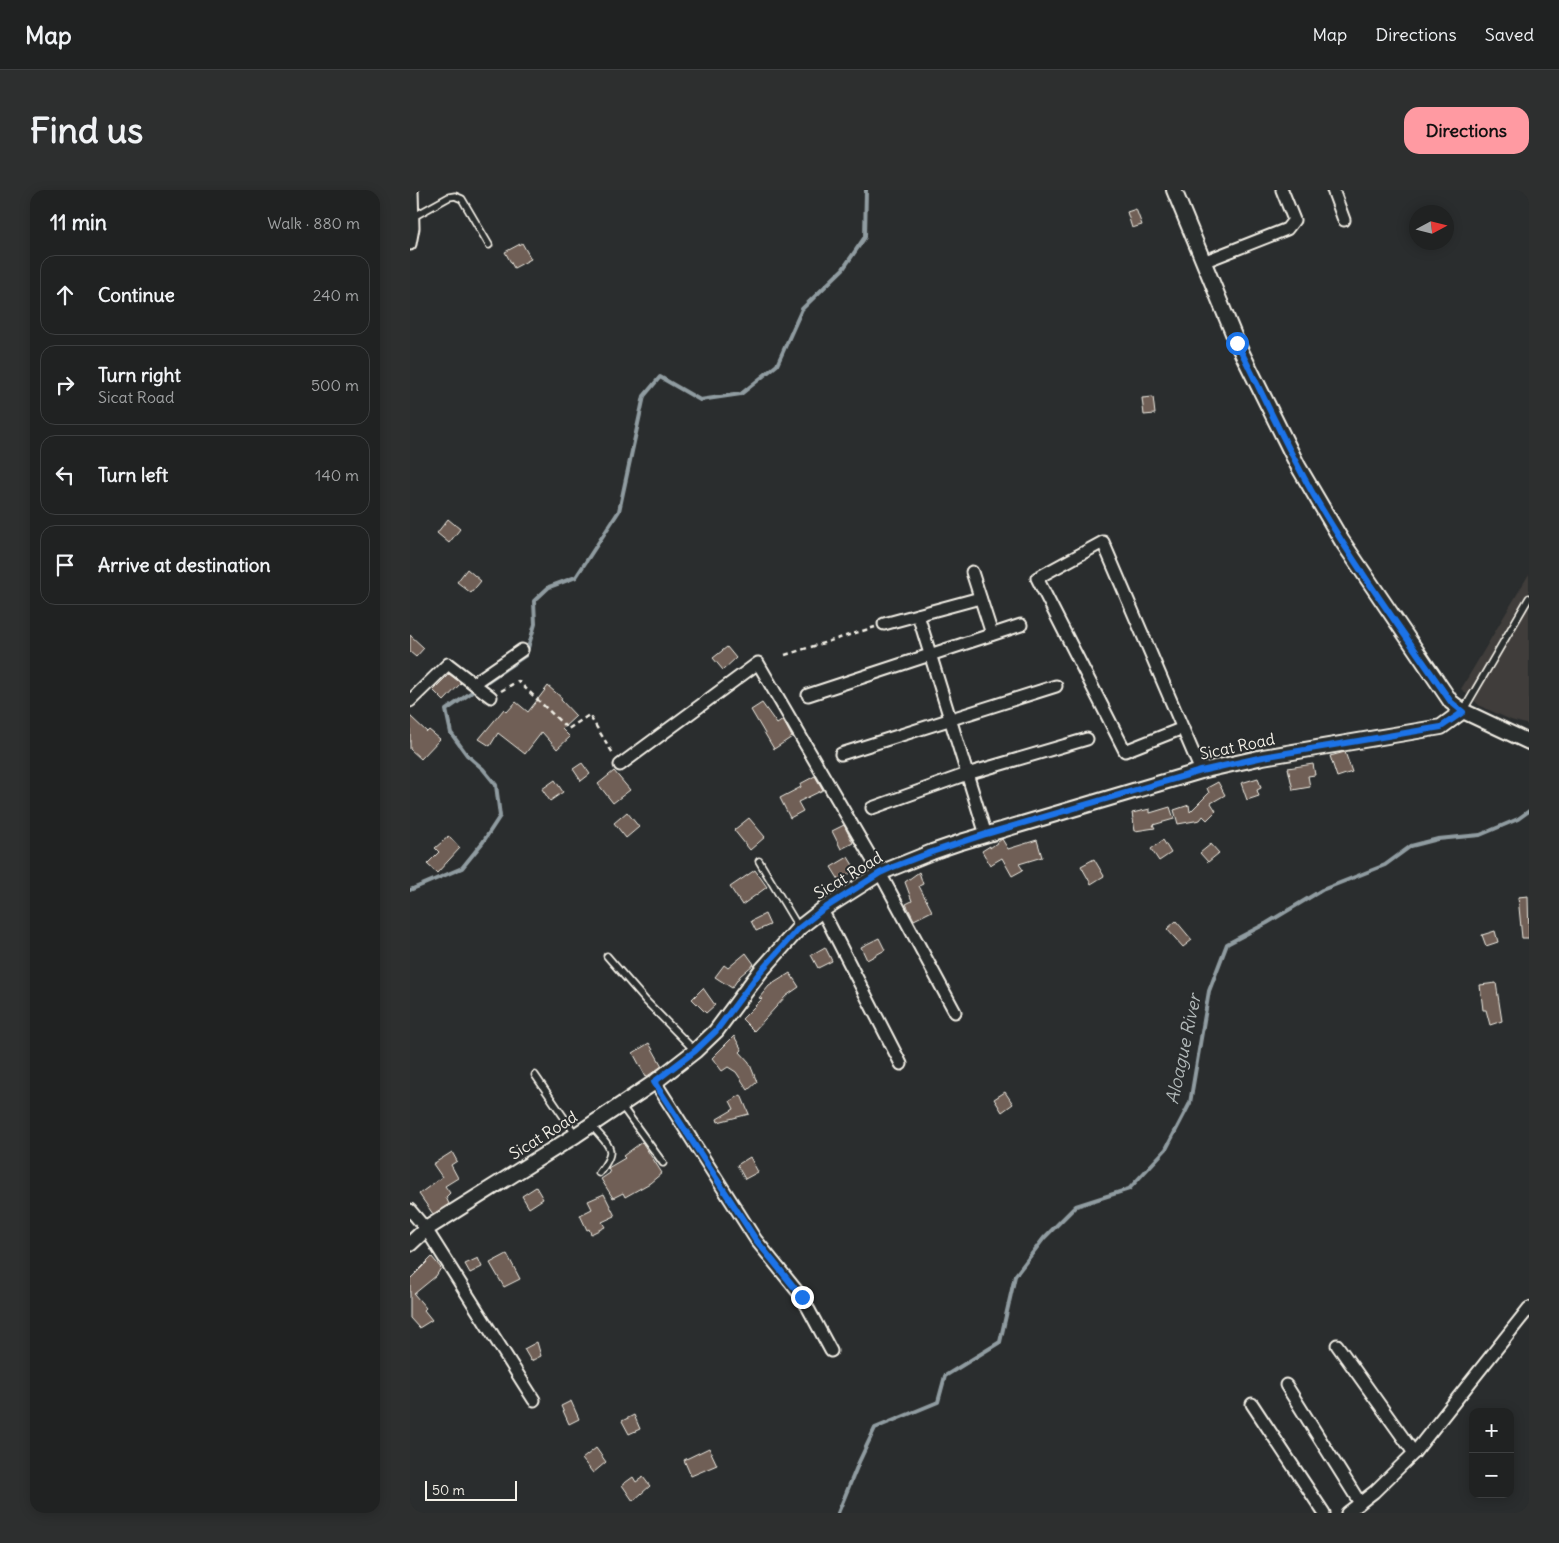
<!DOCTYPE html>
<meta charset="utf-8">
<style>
body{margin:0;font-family:Delius,sans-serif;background:#2d2f2f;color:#f1f3f6}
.controls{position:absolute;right:15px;bottom:15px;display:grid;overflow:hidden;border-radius:10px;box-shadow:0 2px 12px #0003}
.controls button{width:45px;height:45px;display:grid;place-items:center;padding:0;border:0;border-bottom:1px solid #3d3f40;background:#202222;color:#f1f3f6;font:25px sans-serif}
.compass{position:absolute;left:999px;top:15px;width:45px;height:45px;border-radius:50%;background:#202222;box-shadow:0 2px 12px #0003;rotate:83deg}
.scale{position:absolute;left:15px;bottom:12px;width:92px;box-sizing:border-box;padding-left:5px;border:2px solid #f4f1e8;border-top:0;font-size:14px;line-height:18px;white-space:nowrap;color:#f4f1e8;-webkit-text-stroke:4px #2a2d2e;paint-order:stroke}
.stop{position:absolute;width:15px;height:15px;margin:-11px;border:4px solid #1a73e8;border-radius:50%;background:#fff}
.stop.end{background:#1a73e8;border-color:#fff;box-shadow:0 1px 5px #0008}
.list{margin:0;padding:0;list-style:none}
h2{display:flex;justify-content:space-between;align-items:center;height:65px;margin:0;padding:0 20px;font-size:21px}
h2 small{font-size:16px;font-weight:400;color:#a2a4a5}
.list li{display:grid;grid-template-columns:32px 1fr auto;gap:15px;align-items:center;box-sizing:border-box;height:80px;margin:0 10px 10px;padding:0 10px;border:1px solid #3d3f40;border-radius:15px}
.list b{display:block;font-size:19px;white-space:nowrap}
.list p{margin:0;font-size:16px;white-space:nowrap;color:#a2a4a5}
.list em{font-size:16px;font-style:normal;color:#a2a4a5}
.icon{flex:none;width:28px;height:28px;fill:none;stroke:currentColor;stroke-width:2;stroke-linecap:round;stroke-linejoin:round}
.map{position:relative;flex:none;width:1119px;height:1323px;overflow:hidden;border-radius:15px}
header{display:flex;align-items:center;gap:30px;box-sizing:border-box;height:70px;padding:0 25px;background:#202222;border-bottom:1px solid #3d3f40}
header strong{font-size:24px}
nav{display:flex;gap:28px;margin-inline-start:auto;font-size:18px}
.intro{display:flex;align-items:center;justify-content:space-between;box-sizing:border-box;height:120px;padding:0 30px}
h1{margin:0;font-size:35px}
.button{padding:12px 22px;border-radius:15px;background:#ff9aa2;color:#111;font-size:18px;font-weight:700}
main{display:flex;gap:30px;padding:0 30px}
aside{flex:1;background:#202222;border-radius:15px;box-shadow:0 2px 12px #0003}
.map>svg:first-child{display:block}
.built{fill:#3f3c3a}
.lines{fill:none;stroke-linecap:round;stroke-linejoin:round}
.stream{stroke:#909ca1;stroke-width:4}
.building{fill:#6f5f56;stroke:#f4f1e8}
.service-casing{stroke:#f4f1e8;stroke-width:9}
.minor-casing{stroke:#f4f1e8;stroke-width:15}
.tertiary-casing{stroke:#f4f1e8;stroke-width:18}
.path{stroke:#f4f1e8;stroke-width:2.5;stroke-dasharray:5 4;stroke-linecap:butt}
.service{stroke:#2a2d2e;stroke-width:5.5}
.minor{stroke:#2a2d2e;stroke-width:11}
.tertiary{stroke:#2a2d2e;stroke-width:14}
.route{stroke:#1a73e8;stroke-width:6}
.labels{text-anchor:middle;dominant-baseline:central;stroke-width:4;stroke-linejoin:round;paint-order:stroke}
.street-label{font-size:16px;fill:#f4f1e8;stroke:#2a2d2e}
.water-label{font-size:18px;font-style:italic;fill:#b1b8b8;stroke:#2a2d2e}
</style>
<header>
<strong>Map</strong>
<nav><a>Map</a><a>Directions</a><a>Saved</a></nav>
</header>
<div class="intro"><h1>Find us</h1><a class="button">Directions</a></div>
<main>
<aside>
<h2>11 min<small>Walk · 880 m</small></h2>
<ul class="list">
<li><svg class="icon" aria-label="ahead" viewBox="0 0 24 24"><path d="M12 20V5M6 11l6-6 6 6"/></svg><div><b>Continue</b></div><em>240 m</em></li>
<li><svg class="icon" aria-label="right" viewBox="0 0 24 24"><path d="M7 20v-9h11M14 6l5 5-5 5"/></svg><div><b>Turn right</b><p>Sicat Road</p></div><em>500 m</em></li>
<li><svg class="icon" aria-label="left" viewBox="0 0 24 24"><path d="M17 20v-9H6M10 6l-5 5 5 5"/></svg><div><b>Turn left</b></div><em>140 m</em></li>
<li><svg class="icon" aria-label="arrive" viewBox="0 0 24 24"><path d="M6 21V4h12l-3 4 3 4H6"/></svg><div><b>Arrive at destination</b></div></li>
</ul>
</aside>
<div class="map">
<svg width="1119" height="1323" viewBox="0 0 1119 1323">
<rect width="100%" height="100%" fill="#2a2d2e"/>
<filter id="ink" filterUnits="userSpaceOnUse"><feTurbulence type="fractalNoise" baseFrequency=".02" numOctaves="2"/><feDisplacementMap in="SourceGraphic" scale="10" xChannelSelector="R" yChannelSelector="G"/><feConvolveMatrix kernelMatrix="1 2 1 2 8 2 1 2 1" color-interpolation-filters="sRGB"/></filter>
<g filter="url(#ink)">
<!-- built -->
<path class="built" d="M1119 384V535L1101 530 1070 516 1051 499Z"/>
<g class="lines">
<!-- stream -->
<g class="stream">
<path d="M72 495 116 465 125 434 124 411 139 397 166 387 209 321 234 206 250 187 290 210 331 204 367 175 392 119 433 79 455 47 456 0"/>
<path d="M0 700 52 678 73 652 90 626 86 595 73 579 57 565 41 543 36 520 65 500"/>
<path d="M428 1323 449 1272 465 1238 528 1212 535 1186 590 1152 605 1086 634 1048 666 1016 719 999 756 959 780 913 799 801 817 754 857 733 912 700 975 675 1001 656 1028 649 1070 645 1108 629 1119 621"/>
</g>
</g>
<!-- building -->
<g class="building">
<path d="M726 19 732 35 722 38 717 22Z"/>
<path d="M112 53 121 69 104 78 95 62Z"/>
<path d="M743 207 745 224 734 225 732 208Z"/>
<path d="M38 329 50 339 39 353 27 343Z"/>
<path d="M57 379 71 391 61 403 47 392Z"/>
<path d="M0 445 14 458 6 467 0 462Z"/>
<path d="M317 457 326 468 313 480 303 468Z"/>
<path d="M39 484 51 493 34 511 23 500Z"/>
<path d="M138 496 152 508 151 510 166 526 152 539 160 547 147 559 132 542 115 564 88 543 80 556 69 549 94 519 97 522 106 512 118 522Z"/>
<path d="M352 513 367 534 373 530 382 547 364 559 341 520Z"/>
<path d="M0 526 17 542 19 540 30 549 11 569 0 559Z"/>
<path d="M935 562 942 582 927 587 920 566Z"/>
<path d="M172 573 180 584 171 591 163 579Z"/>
<path d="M903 574 905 585 898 586 900 597 883 600 878 578Z"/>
<path d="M204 581 220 600 203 613 188 594Z"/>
<path d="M405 586 413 600 388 612 393 621 380 628 370 608 391 597 390 594Z"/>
<path d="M848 588 851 598 847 600 849 606 837 610 831 593Z"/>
<path d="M145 590 153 602 140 611 132 599Z"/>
<path d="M808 592 815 605 801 613 806 621 797 630 793 626 790 630 768 634 764 620 779 615 780 622 799 603 797 598Z"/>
<path d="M760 617 764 629 743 635 745 638 725 641 722 623 740 619V623Z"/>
<path d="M217 622 229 637 216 648 204 633Z"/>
<path d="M339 628 355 647 340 660 324 640Z"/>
<path d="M434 635 443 653 431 659 422 641Z"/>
<path d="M39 646 50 658 27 683 17 674 29 662 25 658Z"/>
<path d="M592 649 598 659 627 650 632 667 609 674 613 680 602 686 592 668 580 675 572 661 580 656V658Z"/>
<path d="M753 650 761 663 749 671 741 659Z"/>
<path d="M801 654 809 663 798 672 790 663Z"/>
<path d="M438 667 446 680 429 690 421 677Z"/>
<path d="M684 669 694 686 681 694 671 676Z"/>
<path d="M345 680 357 697 332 715 320 697Z"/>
<path d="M509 682 513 694 509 696 522 721 504 730 496 714 502 711 495 692Z"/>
<path d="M1118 706 1119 748H1112L1108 707Z"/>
<path d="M355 724 360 735 346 741 341 731Z"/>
<path d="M766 731 782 750 773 757 757 739Z"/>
<path d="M1085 741 1088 752 1076 756 1072 745Z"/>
<path d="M469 748 475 760 457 770 451 757Z"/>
<path d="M415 757 422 771 408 778 401 765Z"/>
<path d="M336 763 344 774 330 786 322 798 305 787 314 775 318 778Z"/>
<path d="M380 783 389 797 376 806 344 841 332 829 352 809 349 808 359 796Z"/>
<path d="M1086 793 1092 831 1080 835 1076 820H1073L1070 795Z"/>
<path d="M293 798 305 815 296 823 282 809Z"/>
<path d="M324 846 332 860 330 862 339 872 347 892 338 900 326 882 318 877 312 881 302 868Z"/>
<path d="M239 853 252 876 236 887 223 863Z"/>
<path d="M595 902 603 914 592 922 584 909Z"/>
<path d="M331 905 339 924 308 932 307 929 324 919 320 911Z"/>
<path d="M232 952 252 983 240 993 215 1007 213 1003 203 1008 191 989 200 983 198 978 215 968 213 966Z"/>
<path d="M42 962 47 971 41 975 48 988 35 996 40 1003 36 1007 39 1014 23 1024 9 1004 32 987 23 974Z"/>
<path d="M340 967 348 982 335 989 327 975Z"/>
<path d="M126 997 133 1009 119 1018 112 1006Z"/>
<path d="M194 1004 205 1026 192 1032 195 1037 181 1044 179 1039 177 1040 170 1025 182 1019 178 1011Z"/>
<path d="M97 1064 110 1089 94 1097 80 1073Z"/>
<path d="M22 1067 31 1078 26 1086 4 1104 16 1118 14 1120 22 1130 9 1138 0 1128V1089Z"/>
<path d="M68 1068 72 1077 60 1083 55 1074Z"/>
<path d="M127 1152 131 1166 121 1171 114 1159Z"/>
<path d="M161 1211 169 1229 159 1234 151 1216Z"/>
<path d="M224 1225 230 1239 219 1244 212 1231Z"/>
<path d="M186 1258 196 1272 183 1283 172 1269Z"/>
<path d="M299 1258 307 1275 281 1286 274 1270Z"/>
<path d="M223 1287 226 1292 233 1287 240 1296 223 1311 212 1295Z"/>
</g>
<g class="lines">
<!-- service casing -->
<g class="service-casing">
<g id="service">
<path d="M3 27 39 7 45 6 52 9 79 55"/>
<path d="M1053 521 1119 408"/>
<path d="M349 671 389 738"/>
<path d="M197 766 236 811 285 861"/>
<path d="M125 885 166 945"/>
<path d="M211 915 253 973"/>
<path d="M181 935C199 957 209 958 189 983"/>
</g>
</g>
<!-- minor casing -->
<g class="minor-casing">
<g id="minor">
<path d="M923 0 934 30"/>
<path d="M0 54 3 38 2 0"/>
<path d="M793 72 877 39 884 30 872 0"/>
<path d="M562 382 582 444"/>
<path d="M508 425 576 645"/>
<path d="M474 434 570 408"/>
<path d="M64 493 112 460"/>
<path d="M398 505 611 435"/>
<path d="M0 511 38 474 81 507"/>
<path d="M773 538 715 561 627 388 693 352 791 581"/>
<path d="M431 564 646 496"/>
<path d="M210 575 348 473 470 683 545 822"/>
<path d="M462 618 557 584 677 549"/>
<path d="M412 720 491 874"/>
<path d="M245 892 346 1050 392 1107 421 1161"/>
<path d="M0 1020 16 1039 124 1210"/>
<path d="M927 1155 1004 1263"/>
<path d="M876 1195 950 1313"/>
<path d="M842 1214 914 1323"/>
<path d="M937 1323 964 1302 1004 1263 1119 1118"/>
</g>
</g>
<!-- tertiary casing -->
<g class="tertiary-casing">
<g id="tertiary">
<path d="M764 0 827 153 888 276 932 351 1041 512 1053 521 1119 552"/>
<path d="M0 1054 16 1039 166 945 245 892 285 861 306 841 350 782 389 738 412 720 470 683 522 662 551 652 791 581 853 567 1031 537 1053 521"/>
</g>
</g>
<!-- path -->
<g class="path">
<path d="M375 465 465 437"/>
<path d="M91 501 108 491 158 539 179 525 204 565"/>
</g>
<!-- service -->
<use href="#service" class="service"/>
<!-- minor -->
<use href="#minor" class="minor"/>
<!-- tertiary -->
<use href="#tertiary" class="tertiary"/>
</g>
</g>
<g class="lines" filter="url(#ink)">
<!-- route -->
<path class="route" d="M392 1107 346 1050 244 892 285 861 306 841 350 782 389 738 412 720 470 683 483 677 522 662 576 644 791 581 853 567 1031 537 1053 522 1041 512C995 445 947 379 906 309 877 259 853 205 827 153"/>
</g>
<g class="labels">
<!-- street labels -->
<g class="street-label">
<text transform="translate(827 556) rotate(-12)">Sicat Road</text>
<text transform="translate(438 685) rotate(-31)">Sicat Road</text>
<text transform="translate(133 945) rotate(-32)">Sicat Road</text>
</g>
<!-- water labels -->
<g class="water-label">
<text transform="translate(773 859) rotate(-78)">Aloague River</text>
</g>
</g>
</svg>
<div class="controls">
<button>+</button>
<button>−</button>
</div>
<svg class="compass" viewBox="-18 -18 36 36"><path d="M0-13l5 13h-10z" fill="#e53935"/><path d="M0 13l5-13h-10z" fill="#a2a4a5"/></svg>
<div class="scale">50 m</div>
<div class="stop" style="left:827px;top:153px"></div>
<div class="stop end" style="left:392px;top:1107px"></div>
</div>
</main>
